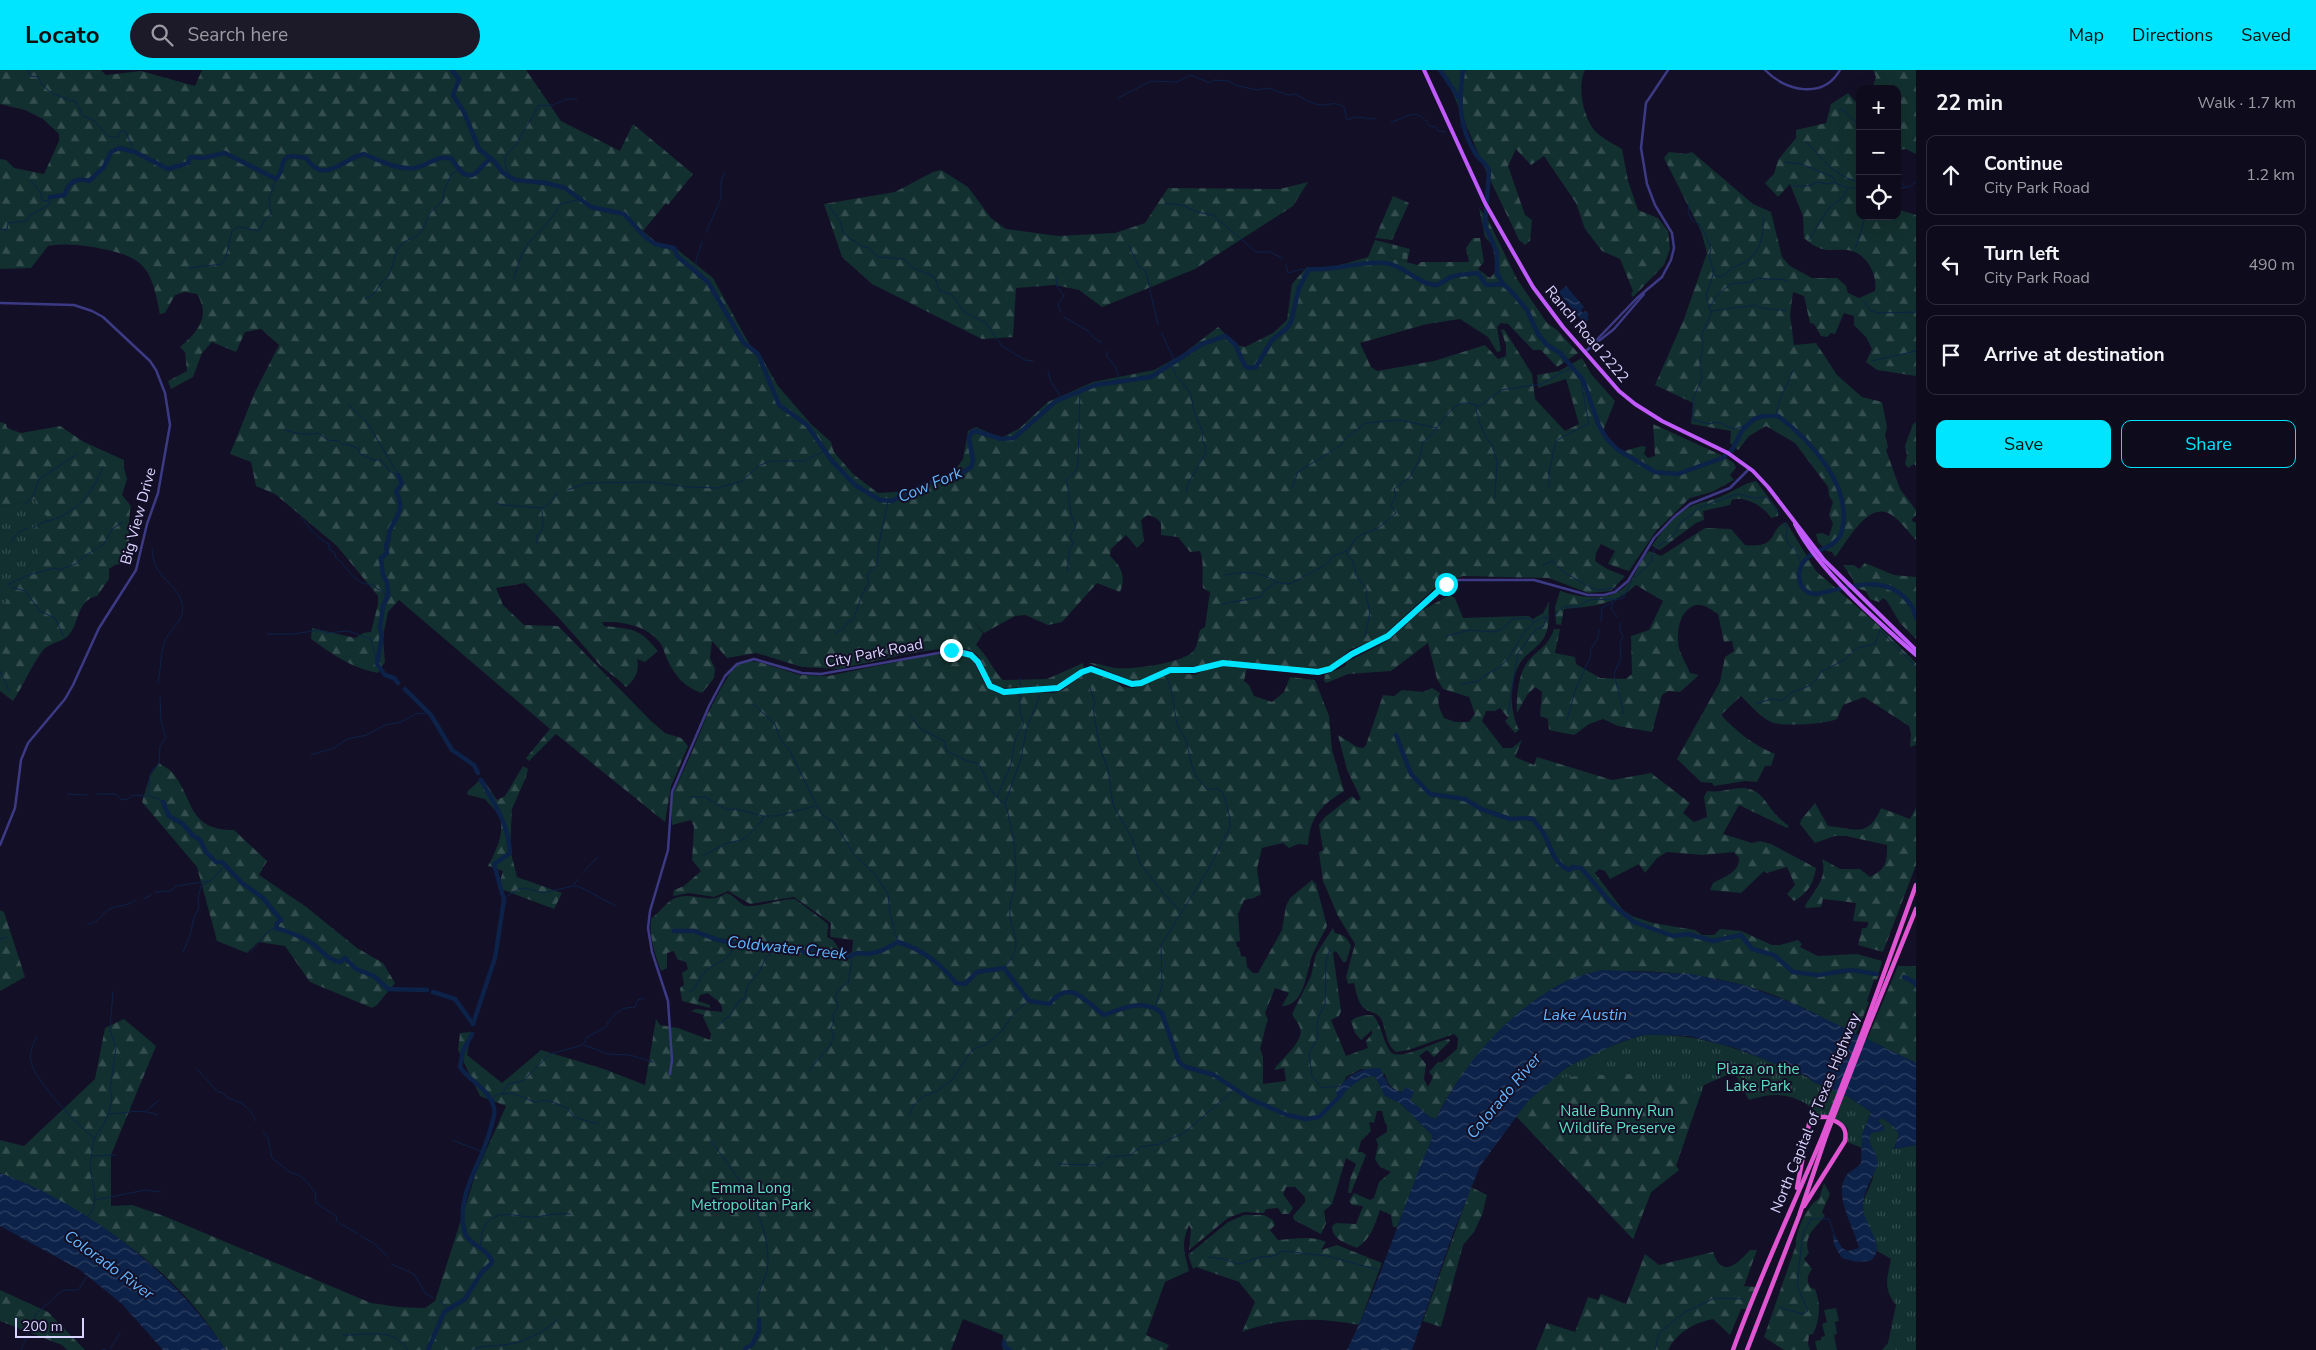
<!DOCTYPE html>
<meta charset="utf-8">
<style>
body{margin:0;font-family:"Nunito Sans",sans-serif;background:#1c1929;color:#f1f3f6}
.controls{position:absolute;right:15px;top:15px;display:grid;overflow:hidden;border-radius:10px;box-shadow:0 5px 20px #0002}
.controls button{width:45px;height:45px;display:grid;place-items:center;padding:0;border:0;border-bottom:1px solid #2e2b3b;background:#0e0b1c;color:#f1f3f6;font:25px sans-serif}
.scale{position:absolute;left:15px;bottom:12px;width:69px;box-sizing:border-box;padding-left:5px;border:2px solid #d9d4ff;border-top:0;font-size:14px;line-height:18px;white-space:nowrap;color:#d9d4ff;-webkit-text-stroke:4px #130f26;paint-order:stroke}
.stop{position:absolute;width:15px;height:15px;margin:-11px;border:4px solid #00e5ff;border-radius:50%;background:#fff}
.stop.end{background:#00e5ff;border-color:#fff;box-shadow:0 1px 5px #0008}
.list{margin:0;padding:0;list-style:none}
h2{display:flex;justify-content:space-between;align-items:center;height:65px;margin:0;padding:0 20px;font-size:21px}
h2 small{font-size:16px;font-weight:400;color:#9b9ba3}
.list li{display:grid;grid-template-columns:32px 1fr auto;gap:15px;align-items:center;box-sizing:border-box;height:80px;margin:0 10px 10px;padding:0 10px;border:1px solid #2e2b3b;border-radius:10px}
.list b{display:block;font-size:19px;white-space:nowrap}
.list p{margin:0;font-size:16px;white-space:nowrap;color:#9b9ba3}
.list em{font-size:16px;font-style:normal;color:#9b9ba3}
.actions{display:flex;gap:10px;padding:15px 20px}
.actions a{flex:1;padding:11px 0;border:1px solid #00e5ff;border-radius:10px;text-align:center;font-size:18px;color:#00e5ff}
.actions .main{background:#00e5ff;color:#111}
.icon{flex:none;width:28px;height:28px;fill:none;stroke:currentColor;stroke-width:2;stroke-linecap:round;stroke-linejoin:round}
.map{position:relative;flex:none;width:1916px;height:1280px;overflow:hidden}
header{display:flex;align-items:center;gap:30px;box-sizing:border-box;height:70px;padding:0 25px;background:#00e5ff;color:#111}
header strong{font-size:24px}
nav{display:flex;gap:28px;margin-inline-start:auto;font-size:18px}
.search{width:350px;height:45px;background:#1c1929;display:flex;align-items:center;gap:12px;box-sizing:border-box;padding:0 18px;border-radius:28px;color:#9b9ba3;font-size:19px}
main{display:flex}
aside{flex:1;background:#0e0b1c}
.map>svg:first-child{display:block}
.grass{fill:url(#grass-tufts)}
.forest{fill:url(#forest-firs)}
.cemetery{fill:url(#cemetery-stones)}
.garden{fill:#12302f}
.water{fill:url(#water-waves)}
.lines{fill:none;stroke-linecap:round;stroke-linejoin:round}
.stream{stroke:#0c2248;stroke-width:1}
.river{stroke:#0c2248;stroke-width:4.5}
.tertiary{stroke:#3d3a85;stroke-width:2.5}
.primary{stroke:#c25bff;stroke-width:4}
.trunk{stroke:#e055d1;stroke-width:4.5}
.trunk-bridge{stroke:#e055d1;stroke-width:4.5}
.route{stroke:#00e5ff;stroke-width:6}
.labels{text-anchor:middle;dominant-baseline:central;stroke-width:4;stroke-linejoin:round;paint-order:stroke}
.street-label{font-size:15px;fill:#d9d4ff;stroke:#130f26}
.park-label{font-size:15px;fill:#5fe0c0;stroke:#130f26}
.water-label{font-size:16px;font-style:italic;fill:#62b6ff;stroke:#130f26}
</style>
<header>
<strong>Locato</strong>
<div class="search"><svg class="icon" aria-label="search" viewBox="0 0 24 24"><circle cx="10" cy="10" r="6"/><path d="M15 15l6 6"/></svg>Search here</div>
<nav><a>Map</a><a>Directions</a><a>Saved</a></nav>
</header>
<main>
<div class="map">
<svg width="1916" height="1280" viewBox="0 0 1916 1280">
<defs>
<pattern id="grass-tufts" width="24" height="20" patternUnits="userSpaceOnUse" patternTransform="scale(1.25)"><rect width="24" height="20" fill="#12302f"/><path d="M3 7l-1-3M5 7V3M7 7l1-3M15 17l-1-3M17 17v-4M19 17l1-3" fill="none" stroke="#344d4e"/></pattern>
<pattern id="forest-firs" width="22" height="20" patternUnits="userSpaceOnUse" patternTransform="scale(1.25)"><rect width="22" height="20" fill="#12302f"/><path d="M5 1l3.5 6h-7zM16 11l3.5 6h-7z" fill="#344d4e"/></pattern>
<pattern id="cemetery-stones" width="16" height="16" patternUnits="userSpaceOnUse" patternTransform="scale(1.25)"><rect width="16" height="16" fill="#12302f"/><path d="M2 7V4a2 2 0 0 1 4 0v3zM10 15v-3a2 2 0 0 1 4 0v3z" fill="#344d4e"/></pattern>
<pattern id="water-waves" width="16" height="10" patternUnits="userSpaceOnUse" patternTransform="scale(1.25)"><rect width="16" height="10" fill="#0c2248"/><path d="M0 5q4-4 8 0t8 0" fill="none" stroke="#2f4163"/></pattern>
</defs>
<rect width="100%" height="100%" fill="#130f26"/>
<!-- grass -->
<g class="grass">
<path d="M35 429 48 446 46 450 37 457V483L0 541V437Z"/>
<path d="M1643 965C1707 963 1749 983 1807 1007L1813 1012 1847 1026 1871 1042 1862 1065V1078L1847 1072 1848 1059C1839 1048 1829 1049 1817 1043 1812 1041 1810 1036 1805 1033 1785 1022 1769 1024 1749 1030L1734 1002 1704 1015 1672 1105 1651 1122 1633 1169 1516 1046C1527 1035 1537 1022 1549 1011 1575 988 1609 976 1643 965Z"/>
<path d="M1882 1048 1892 1055 1899 1064 1894 1079 1916 1075V1280H1882L1888 1273 1896 1235C1883 1219 1887 1208 1891 1189L1877 1181C1874 1166 1863 1150 1863 1137 1863 1126 1871 1117 1873 1107 1875 1095 1870 1080 1869 1068L1871 1063 1884 1057 1878 1051Z"/>
</g>
<!-- forest -->
<g class="forest">
<path d="M0 0H101L106 5 141 1 195 16 202 0H526L561 51 620 81 633 54 693 104 668 135 666 133 643 161 657 173 674 177 713 208 742 261 750 275 759 283 778 316 811 354 831 372 834 382 853 404 878 423 910 421 954 402 963 389 968 361 976 357 1001 368 1020 358 1048 332 1093 312 1154 300 1183 284 1218 257 1237 275 1245 277 1273 263 1287 250 1292 214 1307 197 1327 199 1368 187 1375 170 1391 174 1388 187 1417 195 1421 192H1469L1466 178 1473 168H1480L1484 192 1478 199 1490 208 1496 201 1493 176 1485 167 1479 138 1488 150 1517 209 1547 253 1557 260 1578 283 1557 297 1541 280H1533L1508 254 1501 253 1497 257 1501 281 1497 282 1488 267 1460 249 1427 254 1360 273 1371 297 1377 301 1434 291 1485 275 1498 289 1506 286V275L1501 260 1504 259 1532 304 1535 329 1565 361 1579 354 1566 309 1538 318 1537 305 1559 301 1582 288 1591 304 1615 331 1603 361 1621 382 1642 376 1646 377 1644 384 1648 388 1655 386 1653 354 1721 385 1734 393 1736 398 1730 405 1734 410 1712 422 1690 428 1656 461 1629 501 1608 494 1615 481 1601 474 1596 483 1595 491 1607 499 1625 506 1611 521 1588 523 1549 508 1463 506 1439 514 1381 568 1351 579 1330 597 1319 600 1292 599 1224 590 1199 596 1171 598 1134 612 1089 593C1099 593 1107 597 1116 598 1132 600 1187 593 1195 579 1198 574 1198 566 1200 560L1205 557 1210 522 1203 518C1201 505 1205 494 1200 481L1190 482 1178 467 1161 465V453L1156 448 1148 445 1141 450 1144 471 1137 478 1126 465 1111 479 1110 486C1122 497 1126 507 1120 522L1097 513 1062 552 1048 555 1025 545 1015 546 984 563 972 549 983 563 976 575C988 586 992 599 1003 610L1047 609 1083 593 1084 598 1063 614 1056 616 999 618C984 610 986 589 972 581 952 570 864 594 838 599L802 597 756 583 727 588 712 571 710 588 715 599 714 608 702 623C685 618 674 605 667 589 665 585 664 579 661 574 649 556 623 551 602 552L604 556C633 559 639 558 658 581L645 592 637 589C640 600 635 610 626 617 618 608 607 602 599 594 576 566 551 539 525 513L496 518 503 535 524 555 558 556 651 651 665 663 681 668 688 676 671 716 665 752 556 664 529 691 526 688 550 659 399 530 388 542 383 566 385 592 378 603C351 598 332 584 311 569L312 558 355 568 363 563 371 562 378 534V526L337 476 275 424 256 416 251 392 230 384 255 322 279 275 261 259 245 262 236 282 212 272 202 283 193 307 171 319 168 311 187 301 185 282 180 277C198 262 211 246 197 224L185 222 175 225 165 243 160 244C151 198 146 187 98 178 80 175 66 173 48 176L31 198 0 199V89L6 90 14 98 44 104 59 71V64L43 49 25 40 0 34Z"/>
<path d="M1443 0H1585C1577 15 1583 48 1595 61 1601 68 1614 74 1622 79L1628 111 1638 140 1658 148 1668 161 1670 179 1664 195 1633 227 1631 224 1633 221 1620 189 1602 181 1585 159 1576 133 1544 86 1531 95 1516 79 1508 96 1525 145 1532 150 1530 171 1525 175 1519 170 1483 95Z"/>
<path d="M1873 0H1916V84L1906 79 1897 80V19H1872L1876 7Z"/>
<path d="M1848 23 1857 33 1860 31V89L1856 108 1860 109V146H1897V141L1900 140 1916 145V306L1877 300 1866 292 1872 279 1866 267 1854 255V246L1844 243 1835 264 1831 263 1827 267 1821 266 1814 254 1810 253 1804 226 1793 222 1790 245 1794 275 1816 273 1837 305 1862 327 1882 332 1887 357 1885 365 1888 377 1886 380 1900 419 1916 440V445L1911 450 1916 453V470C1908 462 1898 447 1888 443 1866 433 1846 474 1835 487L1832 482 1827 481 1818 472 1816 464 1822 463 1829 466 1833 454 1829 445 1833 432 1829 426 1828 417 1795 373 1766 356 1749 366 1738 380 1730 373 1731 361 1691 354 1693 333 1655 315 1684 249 1707 183 1701 161 1664 88 1669 82 1686 84 1692 82 1753 134 1771 142 1782 187 1790 196 1812 208H1837L1846 216 1848 223 1859 228 1875 221C1878 204 1866 182 1847 180 1837 179 1827 182 1817 177 1812 175 1808 171 1804 168L1803 146 1790 114 1778 127 1765 113 1774 104 1778 90 1796 68V60L1826 53 1831 34Z"/>
<path d="M941 100 968 117 991 148 1006 159 1058 166 1115 163 1145 153 1168 118 1280 119 1308 112 1293 136 1195 199 1102 237 1079 220 1055 215 1016 218 1013 267 982 269 872 214 842 187 824 134 895 122 933 102Z"/>
<path d="M1393 126 1409 133 1392 170 1375 168Z"/>
<path d="M0 352 6 354 7 358 21 363 60 356 84 372 124 390V398L127 409 122 425 131 436C127 454 130 473 129 492L115 495 109 499V509L97 526C77 530 80 551 69 565 63 572 49 573 43 580 31 596 24 615 13 631L0 621V541L37 483V457L46 450 47 446 38 441 35 429 0 437Z"/>
<path d="M1916 352V396L1914 394 1908 398 1905 394 1907 385 1905 376 1913 354Z"/>
<path d="M1756 411 1778 440V446L1771 448C1765 437 1744 425 1732 430L1730 435 1703 441 1704 450 1696 453 1660 480 1652 476C1662 460 1676 442 1694 435 1704 431 1715 430 1724 425 1736 420 1744 413 1756 411Z"/>
<path d="M1786 452 1816 501 1878 555 1916 593V675L1910 677 1911 664 1909 656 1864 627 1843 635 1837 649C1825 654 1783 657 1771 652 1759 646 1751 636 1741 626L1721 645C1738 663 1752 674 1775 684L1771 696H1765L1757 712 1745 711 1714 716 1712 713 1701 712 1677 689 1720 612 1725 587 1734 581 1732 571 1724 572 1718 544C1712 540 1705 534 1697 535 1679 538 1676 564 1679 578 1681 586 1687 595 1690 603L1699 605 1680 622 1668 621 1662 625 1652 662 1618 656 1603 649 1589 654 1574 665 1549 660 1548 649 1540 646 1542 622 1535 617 1527 625 1517 643C1516 629 1518 608 1525 596 1534 580 1547 580 1554 559H1560L1555 583 1575 587 1576 594 1600 608 1626 609 1632 604 1631 566 1649 560 1663 531 1636 515C1613 536 1593 536 1564 539L1561 555 1556 554 1555 537 1560 521C1587 529 1616 534 1633 507 1638 498 1642 488 1649 481L1661 486 1705 458 1731 459 1745 475C1780 479 1768 459 1786 452Z"/>
<path d="M1865 493 1894 505 1916 507V569L1900 553 1887 531 1883 528 1879 532 1870 529 1866 521 1856 518 1852 508 1843 495H1854L1859 499Z"/>
<path d="M1450 525 1455 528 1463 548 1528 546 1533 549 1543 543 1549 532C1548 542 1550 554 1546 563 1543 574 1530 581 1523 589 1508 608 1509 640 1519 660L1515 663 1505 651 1508 648 1500 638 1495 641H1486L1482 651 1503 678H1512L1522 670 1515 687 1534 695 1537 687 1612 710 1651 703 1690 733 1683 743 1694 752 1707 747 1704 727 1707 721C1722 723 1731 718 1742 718 1762 719 1765 733 1777 746 1781 750 1785 753 1789 756L1787 758 1739 735 1723 764 1752 773 1760 771 1771 774 1816 798C1814 813 1808 823 1794 831L1787 824 1795 815 1787 797 1767 803 1764 801 1741 823 1710 820 1713 813C1724 807 1740 802 1739 788L1734 782 1703 785 1667 782 1657 788 1645 803 1639 794 1610 809 1605 801 1599 799 1595 803 1623 840 1632 846 1653 853 1695 860 1702 865H1714L1720 859 1741 861 1772 875H1780L1798 870 1802 874 1800 877 1818 886 1857 884 1882 891 1877 910H1874L1867 931 1869 932 1856 964C1835 955 1815 943 1795 934 1744 910 1688 902 1633 901 1609 901 1592 900 1570 910 1547 919 1530 936 1512 952 1478 983 1456 1008 1436 1049L1431 1048 1410 1030 1414 1022C1400 1024 1388 1020 1385 1004L1361 999 1346 1007 1338 1028C1349 1018 1360 1005 1375 1006L1385 1026 1400 1033 1433 1066 1397 1157H1393L1391 1145 1380 1140C1374 1157 1371 1168 1357 1178 1346 1173 1332 1170 1332 1156L1336 1153 1356 1154 1363 1136 1352 1135 1349 1131 1354 1123 1370 1130 1374 1128 1379 1112 1391 1102 1380 1097 1375 1089 1378 1075 1376 1069 1387 1062V1055L1385 1053 1382 1041H1377L1374 1053 1369 1052 1371 1061 1361 1071 1358 1082H1362L1366 1085 1351 1123H1348L1350 1109 1356 1094 1346 1088 1332 1134 1324 1141 1326 1153 1321 1164 1294 1150 1293 1146 1305 1132V1127L1295 1117H1286L1283 1124 1293 1138 1289 1144H1282L1278 1138 1266 1139 1264 1143 1244 1142 1228 1148 1189 1180 1191 1159 1189 1155C1181 1175 1184 1181 1189 1201L1165 1212 1146 1265 1169 1275 1166 1280H1003V1265L963 1249 951 1280H226C217 1267 207 1252 197 1240 153 1185 66 1127 0 1103V1070L24 1076 95 1009 105 958 124 949 156 976 111 1085V1136L132 1135 164 1146 371 1233 399 1237 425 1238 435 1231 476 1103 506 1036 480 1026 458 980 460 963 471 962 467 985 502 1013 541 980 604 999 645 1015 656 949 660 955 678 958 710 970 711 964 703 947 704 945 691 941 696 939 722 942C724 932 714 929 708 923L700 925 698 931 710 935V938L682 931 680 918 684 915 682 903 688 899 686 892 677 889 674 881 667 883V898L661 901C655 884 649 868 651 849 659 843 666 832 675 828 697 821 709 836 726 823 736 826 739 834 746 836 754 838 784 828 795 829L828 854 827 867 833 870 844 886 852 882 853 870 831 867 830 864 831 853 794 827 750 834 728 821 714 827 689 823 673 826 674 820 684 816 701 801 692 790 694 757 691 750 672 755V725L692 682 707 645 721 618 733 598 738 595 750 591 759 592 800 605 828 606 949 581C988 584 971 614 1000 624L1017 621 1053 623 1063 620 1084 604 1092 602 1116 612 1122 617 1134 618 1171 602 1195 605 1203 601 1223 594 1233 595 1234 598 1247 597 1244 611 1249 615 1254 626 1272 632 1284 622 1290 607 1315 610 1329 646 1332 680 1344 721C1320 736 1310 747 1308 775L1298 774 1289 778 1283 773 1262 778 1257 799 1261 824 1254 828 1244 830 1238 844 1240 871 1236 872 1237 877H1239L1241 886 1246 887 1247 897 1253 903H1258L1282 860 1286 836 1290 828 1312 810 1316 814 1327 856C1322 867 1315 877 1311 889 1306 904 1304 936 1282 936L1289 923 1275 918 1265 943 1268 950C1264 959 1263 973 1260 978L1263 987V1014L1286 1011 1284 998 1274 1000C1279 990 1305 972 1300 958 1299 953 1294 949 1292 944L1311 906 1316 884 1333 858 1335 863C1344 865 1347 867 1351 876L1346 892H1343L1336 881 1333 883 1341 941 1339 946 1331 950 1346 986 1368 978 1366 971 1372 964V960L1361 970 1355 963 1351 951C1356 946 1366 945 1373 945 1382 956 1382 969 1390 981 1398 993 1436 971 1449 969L1450 971 1434 987 1427 980 1419 986 1426 994 1424 1009 1428 1017 1433 1007 1429 1002 1438 992H1442L1457 979 1458 968 1454 964 1408 980 1396 982C1385 974 1387 960 1381 949 1377 942 1371 943 1365 939 1358 934 1356 921 1354 913L1348 914 1346 907 1355 874 1338 846 1323 811 1319 782 1323 780 1319 755 1325 747 1352 726 1357 731 1361 729 1347 700 1338 665 1357 677 1363 678 1366 675 1383 625 1394 626 1402 620 1423 622 1432 618 1440 623C1436 632 1440 640 1444 648L1455 652H1469L1475 644 1469 627 1443 619 1437 609 1428 573 1391 601 1348 604 1326 613 1324 611 1325 605 1345 596 1347 592 1384 573 1397 563 1421 541Z"/>
<path d="M159 693C163 696 169 699 172 702 195 730 187 760 234 760L267 791 259 805 305 836 357 878 383 893 395 913 377 935 372 938 310 912 285 876 258 872 247 883 217 871 197 797 142 732 150 706Z"/>
<path d="M523 696 528 699 526 707 512 739 510 779 517 807 562 823 554 839 498 818 503 801 488 796C495 783 505 763 500 748 498 742 489 734 485 729L468 725 467 722 482 708 497 730 505 726Z"/>
<path d="M1815 733 1828 756C1856 759 1868 768 1881 738L1910 749 1916 737V795L1883 882 1858 875 1862 858H1866L1868 855V852L1853 851 1856 833 1823 829 1821 837 1806 838 1805 836C1814 820 1828 809 1822 789L1840 799H1860L1870 807C1886 799 1887 793 1887 775L1846 766H1835L1815 773 1800 754 1801 750Z"/>
<path d="M0 840 4 842 25 907 0 921Z"/>
<path d="M1898 896H1916V993L1867 969Z"/>
<path d="M1595 1004 1609 1006 1631 1004 1648 1010H1675L1691 1020 1701 1023 1676 1096 1679 1100 1651 1122 1633 1169 1516 1046 1528 1031 1551 1009Z"/>
<path d="M1824 1113 1830 1124 1822 1142 1825 1146C1816 1157 1802 1167 1809 1183L1804 1189 1812 1199C1807 1206 1806 1211 1811 1218L1815 1219C1821 1234 1820 1250 1813 1264L1809 1265 1808 1274 1810 1280H1784L1764 1267 1796 1175C1794 1165 1808 1133 1819 1129Z"/>
<path d="M1471 1117 1487 1125 1482 1145 1474 1162 1463 1175 1441 1257 1423 1251Z"/>
<path d="M1244 1145H1264L1273 1150 1275 1155 1270 1160 1278 1170C1295 1169 1310 1165 1326 1172L1321 1180 1337 1175 1382 1193 1359 1255C1320 1247 1279 1247 1242 1262L1255 1232 1239 1212 1196 1197 1193 1199 1188 1185 1228 1152Z"/>
<path d="M1750 1180H1757L1744 1216 1756 1217 1747 1239H1741L1730 1265 1713 1249C1694 1253 1677 1262 1668 1280H1536L1547 1253 1575 1262 1588 1227 1598 1230 1601 1224 1626 1234 1645 1184 1659 1195 1713 1182C1722 1210 1738 1193 1750 1180Z"/>
<path d="M0 1220 48 1242 85 1280H67L62 1275 0 1251Z"/>
</g>
<!-- cemetery -->
<path class="cemetery" d="M1391 174 1410 179 1407 192 1388 187Z"/>
<!-- garden -->
<path class="garden" d="M1836 1238 1839 1251 1835 1252 1837 1264 1834 1265 1837 1280H1817L1815 1271 1821 1270V1267L1825 1266 1822 1254 1827 1252 1824 1240Z"/>
<!-- water -->
<g class="water">
<path d="M1566 216 1584 237 1581 240 1582 243 1586 241 1588 244V250L1584 253 1560 224V221Z"/>
<path d="M1601 900 1691 904 1744 915 1793 933 1916 993V1075L1894 1079 1899 1064 1892 1055 1882 1048 1878 1051 1883 1056 1884 1061 1871 1063 1869 1071 1876 1085 1878 1094C1873 1107 1862 1123 1863 1138 1864 1154 1888 1178 1870 1191L1856 1192 1842 1188 1834 1175 1833 1165 1834 1164 1842 1178 1848 1181 1859 1178C1854 1157 1833 1126 1846 1106 1850 1100 1857 1099 1861 1093L1862 1065 1871 1042 1847 1026 1813 1012 1807 1006 1735 978 1688 966 1664 965H1643L1618 973 1567 997 1528 1031 1480 1096 1454 1161 1412 1280H1347C1381 1211 1402 1137 1433 1066L1400 1033 1385 1026 1375 1006C1360 1005 1349 1019 1338 1028L1336 1022C1347 1005 1360 997 1380 998L1389 1016 1401 1023 1406 1017 1414 1021 1410 1030 1431 1048 1436 1049C1464 992 1510 939 1568 910 1578 906 1590 903 1601 900Z"/>
<path d="M0 1103C88 1135 174 1202 226 1280H163L122 1234 80 1200 0 1156Z"/>
</g>
<g class="lines">
<!-- stream -->
<g class="stream">
<path d="M28 0 30 6 38 7C44 23 61 27 76 32L83 46 93 50 109 67H118L119 62 125 61 135 82"/>
<path d="M1118 28 1151 11 1177 12 1191 5 1210 13 1213 10 1229 11 1235 15 1257 20 1268 18 1288 25 1296 24C1299 27 1317 36 1321 35 1331 35 1334 31 1344 37L1347 50 1355 47 1375 49"/>
<path d="M1839 39 1845 41 1860 57"/>
<path d="M1391 52C1409 48 1415 35 1430 56L1436 57 1438 61 1446 62"/>
<path d="M1459 57 1463 55"/>
<path d="M1806 71C1823 90 1835 107 1860 112"/>
<path d="M1785 92 1801 94 1833 107 1836 113 1847 118H1860"/>
<path d="M510 107C508 102 505 96 505 91 505 81 514 80 517 73 523 60 532 50 538 36L553 35 567 29H577"/>
<path d="M1897 108 1905 117"/>
<path d="M30 110 41 123 42 130 47 131 49 128"/>
<path d="M1793 116H1809L1817 112 1828 114 1835 112"/>
<path d="M1897 118 1909 117 1916 112"/>
<path d="M1165 133 1182 135 1197 142 1213 145 1256 182H1270L1282 188"/>
<path d="M1689 135 1688 142 1692 150 1699 154 1705 163 1711 179 1709 187 1714 202 1706 226 1711 244 1702 264 1703 275 1700 293 1702 308 1693 329V350L1709 354 1718 352 1734 359 1748 355"/>
<path d="M829 136 840 151 843 163 849 168 864 177 869 178 878 187 903 189 915 199 931 205 935 208 939 220 952 225 964 242 986 253 1002 276 1025 290 1033 291"/>
<path d="M0 159 7 160 8 153 26 151 29 146 49 135 50 127"/>
<path d="M706 163 721 128V111L725 102"/>
<path d="M1809 170 1828 139 1844 126 1847 120"/>
<path d="M1129 176 1139 197 1146 202 1158 255"/>
<path d="M1855 178C1858 174 1864 152 1865 146"/>
<path d="M1286 195 1288 203 1302 199 1307 201"/>
<path d="M189 198 222 194 226 187 232 161C241 152 249 162 260 160L264 150 271 144 269 129 276 109"/>
<path d="M696 202V190L702 172"/>
<path d="M1715 205 1721 207C1726 205 1726 202 1730 200 1734 196 1740 195 1744 193 1761 183 1764 164 1763 147"/>
<path d="M1056 207 1057 216 1064 226 1058 234 1061 243"/>
<path d="M514 209C517 196 522 180 531 170 542 158 553 149 560 134L581 129"/>
<path d="M365 229 374 224 381 213 389 206 397 180 404 172 418 165 422 160 430 143 443 130 444 120 452 104 458 100"/>
<path d="M1863 231 1871 241 1878 243 1916 242"/>
<path d="M1710 237 1717 225 1731 214 1750 212 1757 208 1786 210 1788 212"/>
<path d="M1711 241 1756 235C1763 241 1776 238 1786 241"/>
<path d="M1064 247 1088 261 1095 269 1102 273"/>
<path d="M1161 262 1175 292"/>
<path d="M1107 281V287C1114 292 1120 305 1119 313"/>
<path d="M1872 291 1916 281"/>
<path d="M1171 295 1177 307 1190 322 1195 344 1203 363 1202 371 1206 377 1205 384 1189 412 1186 422"/>
<path d="M1048 301 1051 312 1062 328"/>
<path d="M348 334 366 351 398 404"/>
<path d="M1477 336 1476 343 1478 344 1479 352 1487 369 1491 373 1497 391 1495 428"/>
<path d="M1776 345 1779 332 1793 300"/>
<path d="M285 360C296 363 307 366 318 363L328 370 339 371 343 375 347 374 359 379 360 384 373 390H382L389 401 398 405"/>
<path d="M1292 418 1298 402 1340 376 1347 367 1366 353 1400 350 1437 358"/>
<path d="M1549 418V402L1556 371C1568 364 1577 359 1589 354L1580 306"/>
<path d="M567 420 588 413 651 412 688 417 718 418 742 411 758 396 771 391H804L826 380"/>
<path d="M495 432 501 435 542 438 548 435 558 423"/>
<path d="M24 435 33 426 39 409 76 385"/>
<path d="M301 447C309 457 316 468 329 474V479L335 483 336 488C348 497 356 517 373 514L377 519 383 521 386 527"/>
<path d="M1785 453 1787 460 1786 469 1789 475 1795 479 1802 496"/>
<path d="M33 458C40 452 46 452 54 449 78 441 94 421 103 397"/>
<path d="M11 472 18 462 28 458"/>
<path d="M537 474V466L543 458 542 440"/>
<path d="M152 479C153 510 177 511 182 534 186 550 170 558 165 571 160 584 161 600 158 613"/>
<path d="M1347 482 1348 486 1353 490V495L1356 500 1354 503 1367 520 1366 524 1370 542 1365 567"/>
<path d="M1543 495 1552 491 1565 503 1592 518 1599 520 1616 518"/>
<path d="M1067 501 1070 478 1073 474 1070 466 1076 456C1067 442 1071 426 1066 410L1076 400 1078 394 1080 320"/>
<path d="M1225 505C1244 501 1259 501 1275 511"/>
<path d="M7 515 28 505 55 498 59 500 76 494 86 485 104 474 112 459 123 452"/>
<path d="M11 517 25 521 40 541 55 548 64 567"/>
<path d="M1619 522 1624 526"/>
<path d="M1613 533 1611 538 1617 547"/>
<path d="M1222 534 1261 527 1264 521 1276 512 1288 514 1294 512 1325 495 1332 487 1348 480 1357 467 1378 458 1396 443 1391 435 1396 426 1394 419 1410 407 1419 390 1423 372C1435 365 1451 333 1464 333 1469 333 1474 335 1480 336L1501 320 1542 314 1562 302 1574 298"/>
<path d="M1554 546C1564 536 1561 536 1577 537 1582 537 1583 532 1587 531 1596 527 1612 532 1623 528L1632 510 1651 492 1654 479C1663 473 1677 466 1679 454L1701 437 1737 424 1754 428 1767 427 1780 445"/>
<path d="M1601 551 1602 538 1616 530"/>
<path d="M1620 553V561L1623 566 1620 574 1621 588 1614 604 1624 644"/>
<path d="M835 563 843 559 848 552 853 550C859 536 860 525 869 513L867 504 877 495 879 474 888 431"/>
<path d="M267 564H294L319 560 326 563 348 561 371 569 377 593"/>
<path d="M1446 566 1470 560 1494 562 1502 559 1513 549 1527 548 1534 551"/>
<path d="M0 601 9 620"/>
<path d="M1462 614 1479 611C1485 603 1495 601 1502 595 1518 580 1522 551 1547 547"/>
<path d="M1020 616V608"/>
<path d="M1090 617 1095 633 1093 638 1099 674 1108 700 1113 735 1132 768 1140 793 1159 818 1180 841"/>
<path d="M160 627 161 651 166 668 160 676 159 695 153 699 149 707C151 714 146 720 149 726L159 729 163 732"/>
<path d="M1755 632 1758 633 1772 629 1781 631 1791 623 1809 616 1817 609 1821 602 1844 590 1857 578 1875 574 1880 560 1916 597"/>
<path d="M753 634 775 654 780 669 790 681 821 744 834 753 855 786 874 803 888 824 890 844 898 872"/>
<path d="M1508 644 1518 583 1536 559 1543 557 1547 547"/>
<path d="M910 646 921 659 944 671 947 681 967 691 978 693C987 706 989 726 1005 733 1013 760 1018 789 1015 817 1014 823 1011 829 1010 835 1007 865 1029 870 1004 898"/>
<path d="M1567 650 1575 621 1591 585 1590 580 1598 568 1599 560"/>
<path d="M311 685 334 678 347 669 367 665 385 655 401 652 415 644 429 643"/>
<path d="M67 724 87 725"/>
<path d="M97 724H115L122 730 128 729 133 725 146 726"/>
<path d="M691 727H705L727 740 736 739 763 746"/>
<path d="M997 727 1011 694 1015 670 1024 653 1020 643V622"/>
<path d="M1005 733 1021 689 1026 660 1040 625"/>
<path d="M703 786 725 774 744 769 761 752 763 746H777L815 736"/>
<path d="M584 801 598 787"/>
<path d="M573 816 578 809"/>
<path d="M155 822 170 821 177 816 208 811"/>
<path d="M504 828 519 819 526 818 543 823 573 816 580 817 616 836"/>
<path d="M144 829 151 825"/>
<path d="M88 854C100 853 102 841 112 838 121 835 128 836 136 830"/>
<path d="M0 869 6 867"/>
<path d="M1330 879 1326 891 1325 935 1320 943 1317 954 1318 967 1309 983 1312 1006 1322 1018 1340 1016"/>
<path d="M183 882 190 866 194 847 199 838 198 827 201 816 213 809 224 796"/>
<path d="M250 883 268 861 276 858"/>
<path d="M690 922C697 918 698 910 703 904 714 891 730 893 735 873"/>
<path d="M1155 937 1162 916 1161 875 1208 800 1230 757 1229 744 1223 723 1217 719H1207C1191 704 1192 694 1187 674 1185 666 1177 658 1176 649 1174 636 1173 621 1167 608"/>
<path d="M719 956 724 949 729 947 740 930 745 928 747 917 760 900 766 887 777 880"/>
<path d="M37 966C33 975 29 982 31 992 34 1009 79 1058 93 1067"/>
<path d="M584 975 608 984 630 985 653 992"/>
<path d="M197 999 218 1022 223 1023C229 1032 240 1029 247 1038"/>
<path d="M809 1001 831 974 834 966 831 958 834 953 833 945 838 937 835 927 837 921 849 912C848 901 853 897 851 886"/>
<path d="M503 1024 512 1023 535 1032 547 1030 555 1033 567 1038 574 1047 598 1054"/>
<path d="M491 1032 496 1025 503 1023 508 1014 523 1011 550 984 583 975 587 967 606 957C608 950 618 940 626 938 629 937 632 938 635 937L638 930 644 928"/>
<path d="M249 1040 254 1046 255 1051"/>
<path d="M146 1041 159 1030"/>
<path d="M110 1044C129 1043 139 1038 158 1045"/>
<path d="M909 1045 914 1035 924 1026 937 1021 952 1010 972 980 987 974 1000 963 1016 941 1029 931"/>
<path d="M263 1061 268 1068 272 1088 291 1103C302 1103 309 1115 315 1122L316 1133 336 1146 337 1152"/>
<path d="M452 1070 483 1082"/>
<path d="M710 1070C737 1105 769 1146 768 1193 767 1213 753 1221 759 1245"/>
<path d="M92 1086 116 1085"/>
<path d="M1058 1094 1100 1095 1108 1087 1131 1085 1140 1077 1159 1074 1184 1063 1235 1019"/>
<path d="M95 1130 145 1120 161 1122"/>
<path d="M86 1148C105 1132 87 1109 91 1089 92 1083 92 1076 94 1070 95 1066 98 1063 100 1060 107 1049 115 1032 110 1019L116 978 110 960 113 922"/>
<path d="M339 1153 358 1164"/>
<path d="M361 1166 375 1174 388 1187"/>
<path d="M480 1177C482 1170 481 1160 485 1155 499 1137 518 1148 536 1147 548 1145 557 1143 570 1144"/>
<path d="M1209 1187 1223 1189 1239 1194 1260 1187 1274 1186 1283 1181 1327 1186 1379 1200"/>
<path d="M391 1194 414 1204 425 1223 433 1228"/>
<path d="M440 1231 448 1239"/>
<path d="M1779 1237 1802 1244 1808 1241 1797 1215 1803 1163 1811 1149H1829L1834 1164"/>
<path d="M343 1265C366 1266 393 1256 408 1280"/>
<path d="M110 1279 120 1263"/>
<path d="M21 1280 36 1244 63 1220H78L88 1205"/>
<path d="M101 1280 106 1279"/>
<path d="M473 1280C481 1274 503 1277 514 1273 532 1268 544 1262 558 1249"/>
<path d="M1655 1280 1659 1263 1685 1242 1715 1228 1744 1229"/>
</g>
<!-- river -->
<g class="river">
<path d="M452 0 459 9 453 25 464 42 479 79 495 92 502 102 515 110 546 113 565 118 591 137 624 144 645 167 655 174 674 178 677 186 708 212 743 272 758 284 779 335 807 355 832 391 855 415 880 430 892 431 923 415 960 404 971 397 973 391 969 368 972 362 976 361 1001 369 1014 368 1056 331 1095 315 1151 307 1202 274 1225 266 1235 274 1245 296 1249 298 1256 297 1272 270 1287 258 1291 252 1299 218 1309 199C1335 201 1359 191 1385 193 1404 195 1416 213 1434 215 1442 215 1445 209 1451 207 1459 204 1470 204 1478 203L1486 215 1503 214"/>
<path d="M1440 0 1459 28"/>
<path d="M1463 0C1459 31 1458 54 1475 83 1479 90 1487 93 1489 101L1485 155 1497 183V203L1503 214 1512 222 1527 240 1538 264 1547 275 1560 283 1583 310 1599 356 1607 369 1618 380 1655 402 1678 404 1722 388 1732 380 1743 359 1754 349 1763 346H1778C1810 370 1853 416 1842 460 1838 479 1815 478 1805 490 1794 503 1799 524 1816 524 1848 518 1887 501 1910 534 1914 538 1914 543 1916 548"/>
<path d="M50 127 65 125C68 112 77 107 89 111L104 97 111 82 119 78 135 82 168 99 188 93 190 87 203 88 225 83 276 109C288 96 274 81 306 88 325 116 341 89 364 84 378 90 398 100 414 98 429 96 437 84 452 89 458 99 467 113 479 100 483 96 485 92 490 89"/>
<path d="M398 405 402 413 396 422C405 438 397 446 390 460 388 465 390 470 386 475L387 483 381 488 383 505 387 512 388 525 383 536 380 558 382 565 377 594 385 605 394 608 398 613"/>
<path d="M405 619 431 645 452 680 474 695 478 703"/>
<path d="M1396 665 1411 704 1430 724 1465 729 1481 739 1510 749 1527 748 1533 749C1537 755 1542 760 1545 766 1552 779 1553 793 1569 800L1573 797 1581 798 1611 833 1634 852 1673 866 1688 864 1713 871 1741 865 1752 879 1774 885 1793 902 1818 905 1851 900 1877 904"/>
<path d="M163 732 169 746 183 754 192 765 200 770 206 782 216 792H222L242 813 263 828 281 850 277 853 276 858C288 862 299 865 310 872 320 878 328 891 340 892L345 888 356 899 374 906 388 919 427 920"/>
<path d="M674 861H694L718 870 777 880 792 876 806 883 812 878 848 887 857 883 868 884 881 881 898 872C923 880 940 893 956 913L965 914 977 902 1004 898 1029 931 1049 934C1071 908 1083 930 1104 945 1123 938 1144 928 1162 943L1179 992 1186 997 1214 1005 1250 1029 1287 1045 1306 1049 1319 1047 1341 1025 1343 1021"/>
<path d="M1904 907 1914 912 1916 915"/>
<path d="M433 922 455 929 473 954"/>
<path d="M473 954 495 888 504 830 494 794 510 783C509 755 494 733 481 710"/>
<path d="M1004 1272V1276L1010 1280"/>
<path d="M428 1280 444 1242 465 1229 482 1202 491 1194 492 1191C487 1177 467 1175 464 1160 456 1123 483 1092 491 1057 492 1052 496 1044 494 1038 490 1019 470 1012 460 997L463 981 472 964"/>
<path d="M745 1280 746 1278 752 1275 759 1261V1250"/>
</g>
<!-- tertiary -->
<g class="tertiary">
<path d="M1765 0C1785 21 1823 30 1840 0"/>
<path d="M0 233 74 235 92 241 103 247 150 291 156 300 165 323 170 355 158 423 147 454 136 500 99 558 73 615 65 629 28 673 21 690 15 738 0 775"/>
<path d="M1586 281 1614 259 1644 224"/>
<path d="M1585 282 1637 228 1662 207 1671 190 1674 178 1672 163 1655 135 1647 114 1641 78 1646 33 1668 0"/>
<path d="M670 1004 672 990 668 931 652 882 648 858 650 841 668 780 672 722 709 636 725 606 737 594 754 589 802 603 821 604 955 580 973 587 987 613 994 618 1004 621 1058 618 1082 602 1091 599 1132 615 1141 613 1170 600H1194L1223 593 1299 602H1322L1388 566 1439 518 1455 510H1534L1588 525H1604L1615 522 1628 511 1654 468 1674 447 1690 434 1730 418 1750 398"/>
</g>
<!-- primary -->
<g class="primary">
<path d="M1424 0 1485 133 1533 217 1563 257 1619 321 1635 334 1662 351 1728 383 1753 401 1768 417 1824 490 1916 580"/>
<path d="M1795 454C1817 499 1878 552 1916 585"/>
</g>
<!-- trunk -->
<g class="trunk">
<path d="M1866 953 1916 815"/>
<path d="M1869 955 1916 839"/>
<path d="M1797 1118 1809 1054 1817 1047H1826"/>
<path d="M1804 1136 1845 1071C1847 1061 1844 1055 1835 1051"/>
<path d="M1733 1280C1759 1207 1793 1137 1823 1065"/>
<path d="M1747 1280 1799 1146 1826 1066"/>
</g>
<!-- trunk-bridge -->
<g class="trunk-bridge">
<path d="M1823 1065 1866 953"/>
<path d="M1826 1066 1869 955"/>
</g>
</g>
<g class="lines">
<!-- route -->
<path class="route" d="M951 580 971 585 978 592 990 616 1004 622 1058 618 1082 602 1091 599 1132 614 1141 613 1170 600H1194L1223 593 1318 602 1330 599 1352 584 1388 566 1446 514"/>
</g>
<g class="labels">
<!-- street labels -->
<g class="street-label">
<text transform="translate(1587 264) rotate(50)">Ranch Road 2222</text>
<text transform="translate(138 446) rotate(-75)">Big View Drive</text>
<text transform="translate(874 583) rotate(-11)">City Park Road</text>
<text transform="translate(1815 1043) rotate(-68)">North Capital of Texas Highway</text>
</g>
<!-- park labels -->
<g class="park-label">
<text x="1758" y="999">Plaza on the<tspan x="1758" dy="17">Lake Park</tspan></text>
<text x="1617" y="1041">Nalle Bunny Run<tspan x="1617" dy="17">Wildlife Preserve</tspan></text>
<text x="751" y="1118">Emma Long<tspan x="751" dy="17">Metropolitan Park</tspan></text>
</g>
<!-- water labels -->
<g class="water-label">
<text transform="translate(930 415) rotate(-23)">Cow Fork</text>
<text transform="translate(787 878) rotate(6)">Coldwater Creek</text>
<text x="1585" y="945">Lake Austin</text>
<text transform="translate(1504 1026) rotate(-50)">Colorado River</text>
<text transform="translate(109 1195) rotate(36)">Colorado River</text>
</g>
</g>
</svg>
<div class="controls">
<button>+</button>
<button>−</button>
<button><svg class="icon" aria-label="locate" viewBox="0 0 24 24"><circle cx="12" cy="12" r="6"/><path d="M12 2v4M12 18v4M2 12h4M18 12h4"/></svg></button>
</div>
<div class="scale">200 m</div>
<div class="stop" style="left:1446px;top:514px"></div>
<div class="stop end" style="left:951px;top:580px"></div>
</div>
<aside>
<h2>22 min<small>Walk · 1.7 km</small></h2>
<ul class="list">
<li><svg class="icon" aria-label="ahead" viewBox="0 0 24 24"><path d="M12 20V5M6 11l6-6 6 6"/></svg><div><b>Continue</b><p>City Park Road</p></div><em>1.2 km</em></li>
<li><svg class="icon" aria-label="left" viewBox="0 0 24 24"><path d="M17 20v-9H6M10 6l-5 5 5 5"/></svg><div><b>Turn left</b><p>City Park Road</p></div><em>490 m</em></li>
<li><svg class="icon" aria-label="arrive" viewBox="0 0 24 24"><path d="M6 21V4h12l-3 4 3 4H6"/></svg><div><b>Arrive at destination</b></div></li>
</ul>
<div class="actions"><a class="main">Save</a><a>Share</a></div>
</aside>
</main>
